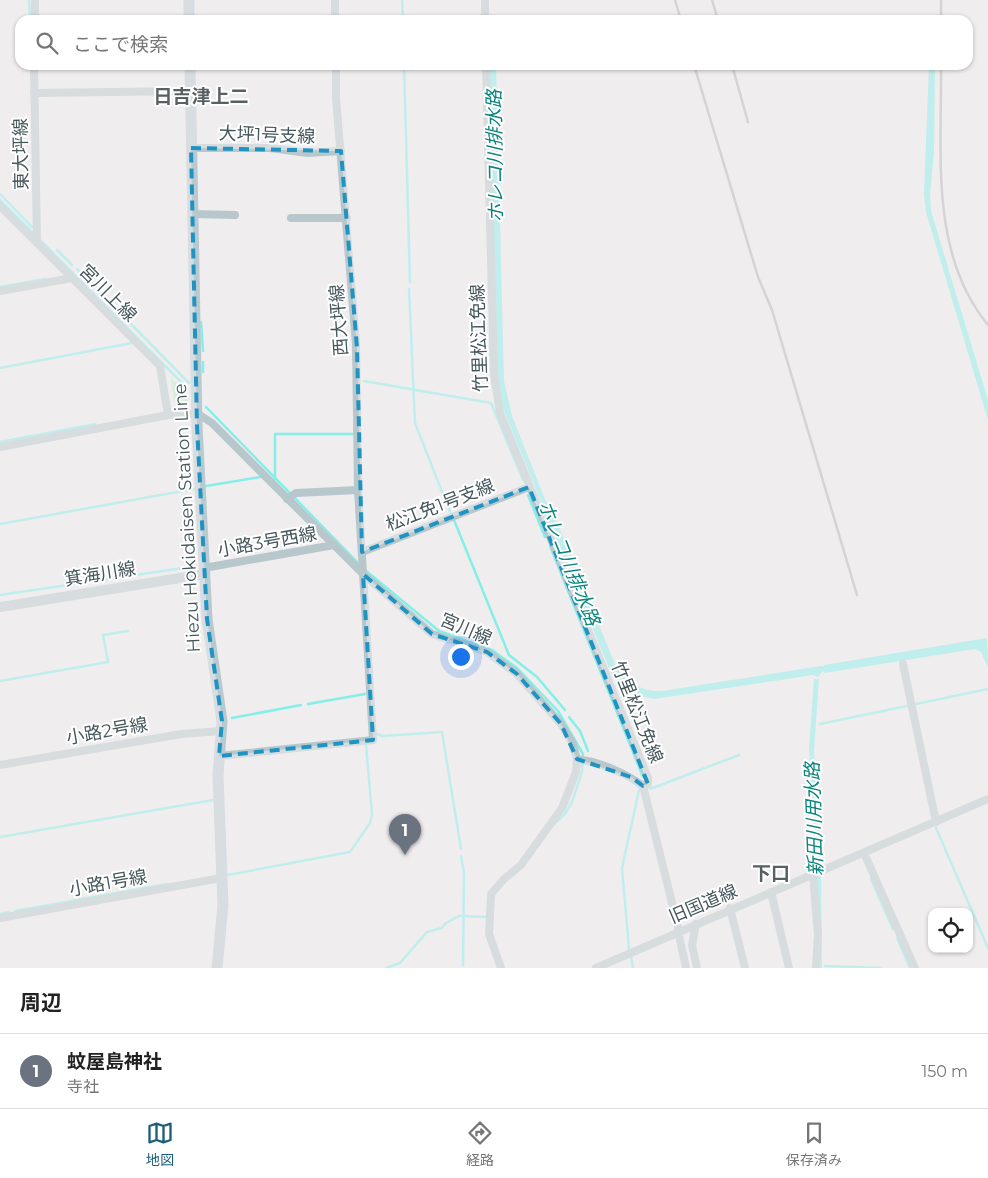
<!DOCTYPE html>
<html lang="ja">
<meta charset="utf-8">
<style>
body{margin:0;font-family:Montserrat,"Noto Sans JP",sans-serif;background:#f2f2f2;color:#222}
.controls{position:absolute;right:15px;bottom:15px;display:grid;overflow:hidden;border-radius:10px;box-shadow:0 1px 4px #0004}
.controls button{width:45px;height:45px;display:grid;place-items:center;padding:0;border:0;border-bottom:1px solid #e0e0e0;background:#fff;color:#222;font:25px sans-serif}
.you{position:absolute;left:460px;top:656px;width:18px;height:18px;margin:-12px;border:4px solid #fff;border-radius:50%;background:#1a73e8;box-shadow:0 0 0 8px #1a73e833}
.badge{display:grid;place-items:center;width:32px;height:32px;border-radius:50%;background:#1b5e79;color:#fff;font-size:16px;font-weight:700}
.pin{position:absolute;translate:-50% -41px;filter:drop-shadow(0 1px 2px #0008)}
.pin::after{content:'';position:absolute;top:26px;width:18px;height:15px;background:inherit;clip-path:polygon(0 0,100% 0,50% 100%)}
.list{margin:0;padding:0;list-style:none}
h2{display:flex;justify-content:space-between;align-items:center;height:65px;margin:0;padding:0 20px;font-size:21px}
h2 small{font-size:16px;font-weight:400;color:#767676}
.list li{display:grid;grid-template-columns:32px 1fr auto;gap:15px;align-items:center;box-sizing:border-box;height:75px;padding:0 20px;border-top:1px solid #e0e0e0}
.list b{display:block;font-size:19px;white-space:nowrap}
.list p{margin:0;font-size:16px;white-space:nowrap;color:#767676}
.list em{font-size:16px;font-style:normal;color:#767676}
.icon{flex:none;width:28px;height:28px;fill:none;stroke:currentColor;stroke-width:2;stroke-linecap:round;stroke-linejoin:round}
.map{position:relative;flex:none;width:988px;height:968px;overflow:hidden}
.search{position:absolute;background:#fff;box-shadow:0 1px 4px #0004;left:15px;right:15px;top:15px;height:55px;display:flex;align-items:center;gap:12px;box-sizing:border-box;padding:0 18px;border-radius:15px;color:#767676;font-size:19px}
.sheet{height:140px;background:#fff}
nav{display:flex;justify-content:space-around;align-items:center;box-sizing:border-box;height:70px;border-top:1px solid #e0e0e0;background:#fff;font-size:14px;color:#767676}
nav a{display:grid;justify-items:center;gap:2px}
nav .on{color:#1b5e79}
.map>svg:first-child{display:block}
.green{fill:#b9f0bf}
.water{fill:#84efe8}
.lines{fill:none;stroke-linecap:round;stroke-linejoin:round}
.stream{stroke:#84efe8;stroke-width:2.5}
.minor{stroke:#b8c7cb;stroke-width:8}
.tertiary{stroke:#b8c7cb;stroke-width:10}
.secondary{stroke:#b8cad0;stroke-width:11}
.rail{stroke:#afb5b8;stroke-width:2.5}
.marked{fill:none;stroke:#1f93c2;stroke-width:4;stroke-dasharray:10 6;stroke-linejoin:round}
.labels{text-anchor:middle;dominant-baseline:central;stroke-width:4;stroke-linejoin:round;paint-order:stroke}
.street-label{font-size:18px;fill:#45575b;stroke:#fff}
.neighbourhood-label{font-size:19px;font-weight:bold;fill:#596062;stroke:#fff}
.water-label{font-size:19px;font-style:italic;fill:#0a857d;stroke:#fff}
</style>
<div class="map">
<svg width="988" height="968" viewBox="0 0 988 968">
<rect width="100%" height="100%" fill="#f0edee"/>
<!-- green -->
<path class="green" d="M171 378 190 398 187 403 181 405 174 400Z"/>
<!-- water -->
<g class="water">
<path d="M489 65H496L504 381 512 416 546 502 550 505 617 669C629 683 642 692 662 691L821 666 823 667 824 665 987 638 988 667 981 652 975 649 825 673 823 671 818 677 813 675 654 699 633 694 613 678 500 401 497 383Z"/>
<path d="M929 65H935L934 151 930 194 931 211 988 400V420L926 212 924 194Z"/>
<path d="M814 679H819L814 751 821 866 822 968H818L817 880 809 748Z"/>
</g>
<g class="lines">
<!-- stream -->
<g class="stream">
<path d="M29 0 30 20"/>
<path d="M402 0 403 18"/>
<path d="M404 65 410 282"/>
<path d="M0 194 32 227"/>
<path d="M0 200 34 234"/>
<path d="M40 240 188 389"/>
<path d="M57 250 72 265"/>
<path d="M77 269 92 284"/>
<path d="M0 287 45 279"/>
<path d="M409 289 415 423 450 512"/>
<path d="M97 290 116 309"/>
<path d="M119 312 189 383"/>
<path d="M201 322 203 351"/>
<path d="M203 362V372"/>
<path d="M0 368 132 343"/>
<path d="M364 381 491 403 523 480"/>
<path d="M206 407 361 566"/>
<path d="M0 442 95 424"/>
<path d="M275 479V434H353"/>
<path d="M206 486 260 477"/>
<path d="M528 495 545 537"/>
<path d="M454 520 509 655 537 677 565 710"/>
<path d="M0 524 194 489"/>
<path d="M550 546 643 777"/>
<path d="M365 570 439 631 492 650 517 668 558 711 583 754 582 772 572 802 565 814 554 824"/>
<path d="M0 595 183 568"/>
<path d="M0 681 108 662 103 635 128 631"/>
<path d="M308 704 365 694"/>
<path d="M916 704 988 689"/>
<path d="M569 717 580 731 588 751"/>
<path d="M232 718 301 705"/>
<path d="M820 724 907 706"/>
<path d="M377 734 383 736 442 732 461 849"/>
<path d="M650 789 739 755"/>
<path d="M936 828 988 948"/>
<path d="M0 837 213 800"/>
<path d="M461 856 464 873"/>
<path d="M228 875 350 852 370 823 372 814 366 745"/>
<path d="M871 879 893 929"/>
<path d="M15 911 167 884"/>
<path d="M0 914 9 912"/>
<path d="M897 938 910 968"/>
<path d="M629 949 622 868 639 790"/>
<path d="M631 956 633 968"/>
<path d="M463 965 464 875"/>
<path d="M825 966 881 968"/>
<path d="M386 968 400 963 427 932 442 928 446 923 459 916 487 917"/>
</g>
<!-- minor -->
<g class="minor">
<path d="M35 0V20"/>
<path d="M335 0V20"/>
<path d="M485 0V20"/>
<path d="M461 20 485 19"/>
<path d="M34 65 37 243"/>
<path d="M486 65 494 375 500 413 648 778V784L643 786"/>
<path d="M34 93 190 91"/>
<path d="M191 148H270L308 153 341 151"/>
<path d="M0 206 160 366 168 415"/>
<path d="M192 214 235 215"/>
<path d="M291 218H347"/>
<path d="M0 291 72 278"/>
<path d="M0 447 168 415 198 414 212 423 363 574 432 634 487 652 517 674 561 724 572 742 577 759 576 772 562 808 521 865 504 879 491 894 489 934 501 968"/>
<path d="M287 499 296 493 358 490"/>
<path d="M362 552 529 487"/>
<path d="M204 568 334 545"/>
<path d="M903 664 936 822"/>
<path d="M219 756 373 740 358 490 356 344 336 98V65"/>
<path d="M577 759C599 762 624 772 643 786L679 931"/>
<path d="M0 765 181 734 220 731"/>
<path d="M864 853 915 968"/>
<path d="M813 875 818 935 816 968"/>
<path d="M771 892 789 968"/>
<path d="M730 908 745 968"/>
<path d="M0 918 221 878"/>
<path d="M696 924 692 945 697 968"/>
<path d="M678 931 686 968"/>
<path d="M596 968 988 799"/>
</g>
<!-- tertiary -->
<path class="tertiary" d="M0 607 205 574"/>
<!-- secondary -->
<g class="secondary">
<path d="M189 0V20"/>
<path d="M190 65 197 426 207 619 222 721 218 776 223 905 217 968"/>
</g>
<!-- rail -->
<g class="rail">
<path d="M675 0 681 20"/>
<path d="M712 0 718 20"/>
<path d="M941 0V20"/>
<path d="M694 65 758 277 772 310 857 595"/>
<path d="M732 65 748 122"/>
<path d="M941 65C942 153 929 253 988 325"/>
</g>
</g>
<!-- marked area -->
<path d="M0 0H988V968H0ZM191 148 341 151 357 348 362 552 529 487 648 784 643 786 631 777 577 759 561 724 517 674 487 652 432 634 363 574 373 740 219 756 222 721 207 619 197 426Z" fill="#f0edee" fill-opacity=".55" fill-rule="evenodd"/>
<path class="marked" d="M191 148 341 151 357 348 362 552 529 487 648 784 643 786 631 777 577 759 561 724 517 674 487 652 432 634 363 574 373 740 219 756 222 721 207 619 197 426Z"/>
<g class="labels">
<!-- street labels -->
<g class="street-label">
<text transform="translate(267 135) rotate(2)">大坪1号支線</text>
<text transform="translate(21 154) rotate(-91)">東大坪線</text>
<text transform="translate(108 293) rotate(45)">宮川上線</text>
<text transform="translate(339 320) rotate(-94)">西大坪線</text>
<text transform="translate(479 338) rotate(-92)">竹里松江免線</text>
<text transform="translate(440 505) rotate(-21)">松江免1号支線</text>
<text transform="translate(187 518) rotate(-93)">Hiezu Hokidaisen Station Line</text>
<text transform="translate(267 542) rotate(-10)">小路3号西線</text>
<text transform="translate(100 574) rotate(-9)">箕海川線</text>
<text transform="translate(466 629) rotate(23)">宮川線</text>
<text transform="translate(637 712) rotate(68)">竹里松江免線</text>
<text transform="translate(107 731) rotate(-10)">小路2号線</text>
<text transform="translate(108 883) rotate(-10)">小路1号線</text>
<text transform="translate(703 904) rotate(-23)">旧国道線</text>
</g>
<!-- neighbourhood labels -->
<g class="neighbourhood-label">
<text x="201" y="96">日吉津上二</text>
<text x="771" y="873">下口</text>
</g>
<!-- water labels -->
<g class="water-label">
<text transform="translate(495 156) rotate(-91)">ホレコ川排水路</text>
<text transform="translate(569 563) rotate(68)">ホレコ川排水路</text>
<text transform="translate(814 819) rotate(-92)">新田川用水路</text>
</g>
</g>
</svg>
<div class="controls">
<button><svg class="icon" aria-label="locate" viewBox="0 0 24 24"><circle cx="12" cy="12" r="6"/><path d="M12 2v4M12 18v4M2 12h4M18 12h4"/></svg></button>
</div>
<div class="you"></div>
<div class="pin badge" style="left:405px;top:855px;background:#6b7280">1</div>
<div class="search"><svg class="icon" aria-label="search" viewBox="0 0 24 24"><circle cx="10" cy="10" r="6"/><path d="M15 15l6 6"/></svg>ここで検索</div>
</div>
<section class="sheet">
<h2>周辺<small></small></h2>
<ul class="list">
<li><span class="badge" style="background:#6b7280">1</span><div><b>蚊屋島神社</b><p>寺社</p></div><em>150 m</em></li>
</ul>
</section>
<nav>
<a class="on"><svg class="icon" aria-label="map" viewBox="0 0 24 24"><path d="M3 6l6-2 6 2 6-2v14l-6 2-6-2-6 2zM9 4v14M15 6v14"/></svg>地図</a>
<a><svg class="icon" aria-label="directions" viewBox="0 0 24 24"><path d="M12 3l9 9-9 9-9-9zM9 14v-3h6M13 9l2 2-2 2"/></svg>経路</a>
<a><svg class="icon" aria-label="saved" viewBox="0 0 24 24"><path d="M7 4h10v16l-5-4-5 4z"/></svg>保存済み</a>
</nav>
